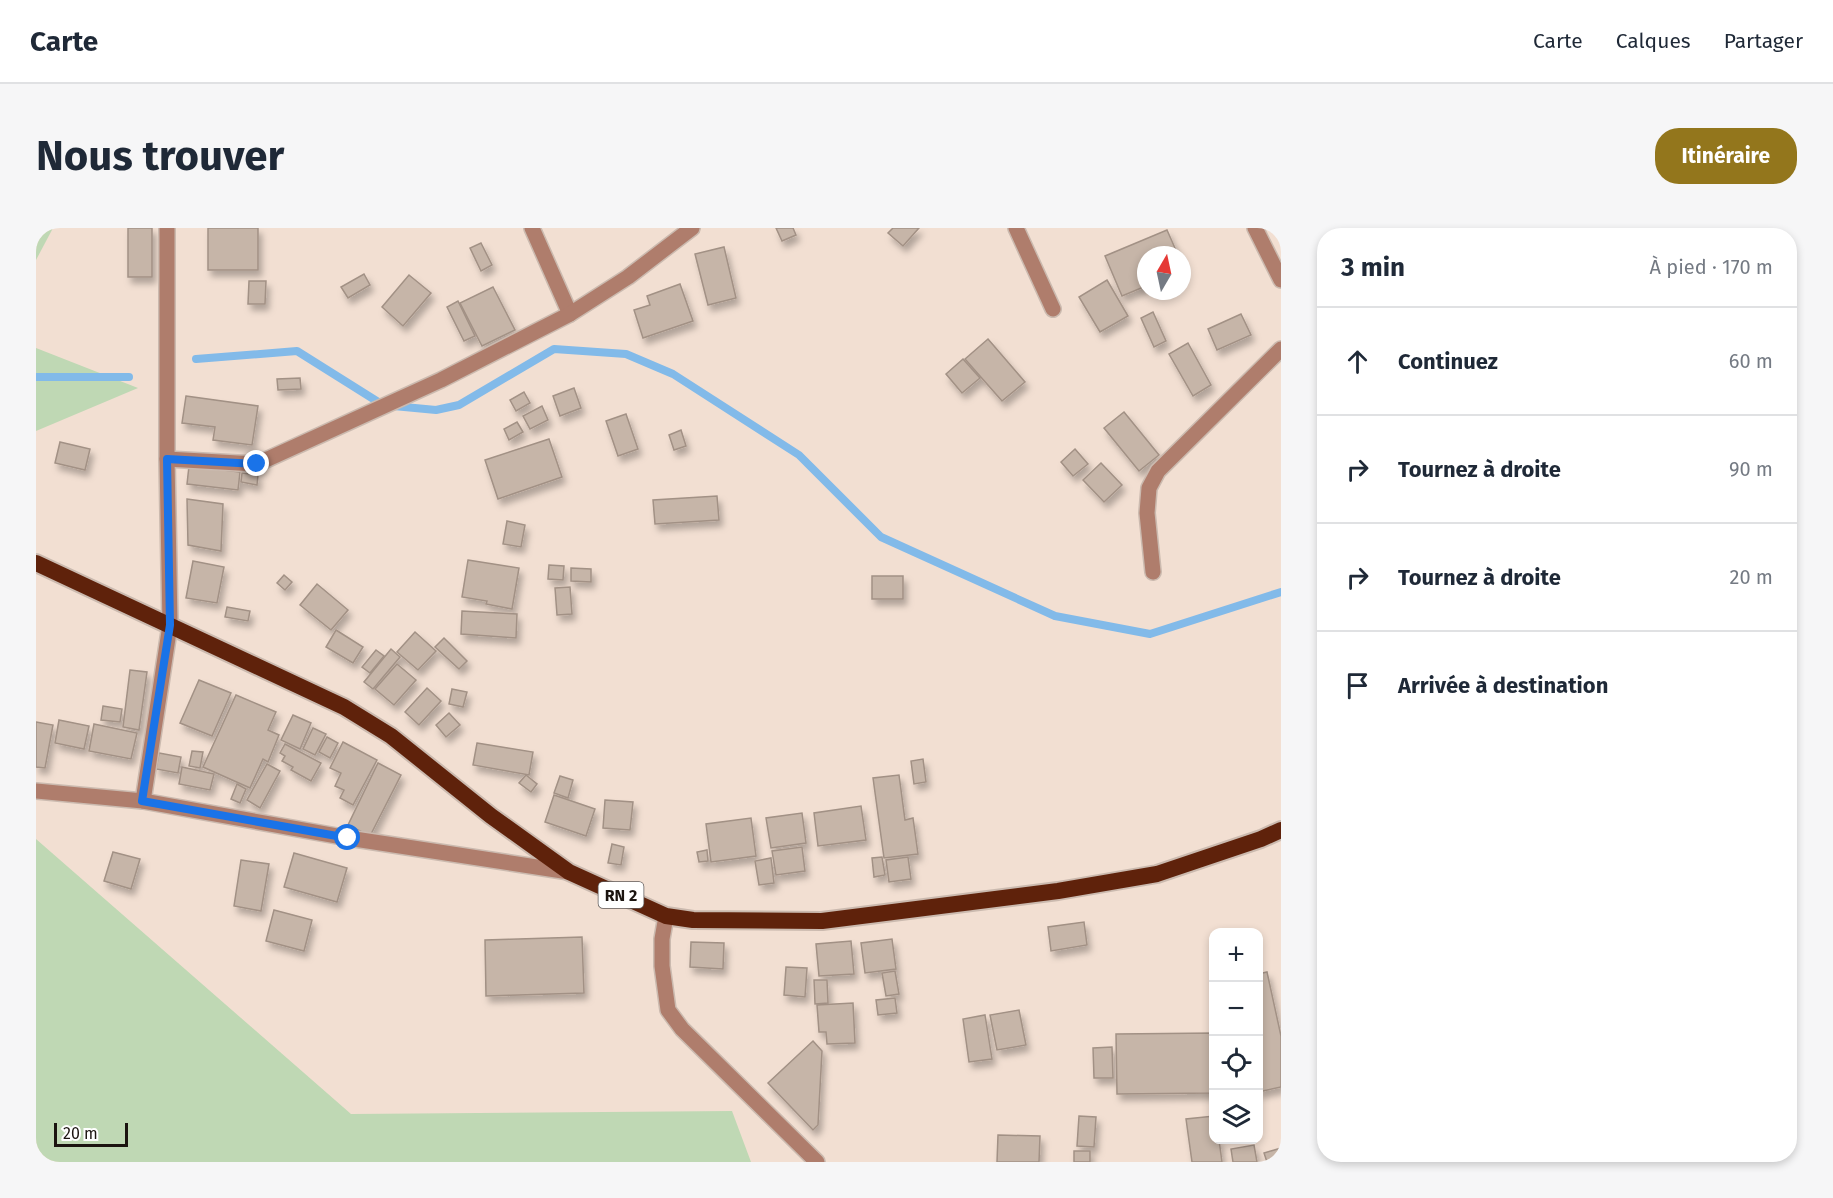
<!DOCTYPE html>
<html lang="fr">
<meta charset="utf-8">
<style>
body{margin:0;font-family:"Fira Sans",sans-serif;background:#f6f6f7;color:#1f2937}
.controls{position:absolute;right:18px;bottom:18px;display:grid;overflow:hidden;border-radius:12px;box-shadow:0 3px 9px #0003}
.controls button{width:54px;height:54px;display:grid;place-items:center;padding:0;border:0;border-bottom:2px solid #e0e1e3;background:#fff;color:#1f2937;font:30px sans-serif}
.compass{position:absolute;left:1101px;top:18px;width:54px;height:54px;border-radius:50%;background:#fff;box-shadow:0 3px 9px #0003;rotate:9deg}
.scale{position:absolute;left:18px;bottom:15px;width:74px;box-sizing:border-box;padding-left:6px;border:3px solid #1b1410;border-top:0;font-size:16px;line-height:21px;white-space:nowrap;color:#1b1410;-webkit-text-stroke:4px #fff;paint-order:stroke}
.stop{position:absolute;width:18px;height:18px;margin:-14px;border:4px solid #1a73e8;border-radius:50%;background:#fff}
.stop.end{background:#1a73e8;border-color:#fff;box-shadow:0 2px 6px #0008}
.list{margin:0;padding:0;list-style:none}
h2{display:flex;justify-content:space-between;align-items:center;height:78px;margin:0;padding:0 24px;font-size:26px}
h2 small{font-size:20px;font-weight:400;color:#747a83}
.list li{display:grid;grid-template-columns:39px 1fr auto;gap:18px;align-items:center;box-sizing:border-box;height:108px;padding:0 24px;border-top:2px solid #e0e1e3}
.list b{display:block;font-size:22px;white-space:nowrap}
.list em{font-size:20px;font-style:normal;color:#747a83}
.icon{flex:none;width:33px;height:33px;fill:none;stroke:currentColor;stroke-width:2;stroke-linecap:round;stroke-linejoin:round}
.map{position:relative;flex:none;width:1245px;height:934px;overflow:hidden;border-radius:24px}
header{display:flex;align-items:center;gap:36px;box-sizing:border-box;height:84px;padding:0 30px;background:#fff;border-bottom:2px solid #e0e1e3}
header strong{font-size:28px}
nav{display:flex;gap:33px;margin-inline-start:auto;font-size:21px}
.intro{display:flex;align-items:center;justify-content:space-between;box-sizing:border-box;height:144px;padding:0 36px}
h1{margin:0;font-size:42px}
.button{padding:15px 27px;border-radius:24px;background:#93761c;color:#fff;font-size:21px;font-weight:700}
main{display:flex;gap:36px;padding:0 36px}
aside{flex:1;background:#fff;border-radius:24px;box-shadow:0 3px 9px #0003}
.map>svg:first-child{display:block}
.green{fill:#bfd8b4}
.lines{fill:none;stroke-linecap:round;stroke-linejoin:round}
.stream{stroke:#82bae9;stroke-width:8}
.building{fill:#c6b5a8;stroke:#a29185;stroke-width:1.5;filter:url(#shadow)}
.minor-casing{stroke:#cbbaaf;stroke-width:18}
.trunk-casing{stroke:#cbbaaf;stroke-width:20}
.minor{stroke:#af7d6c;stroke-width:15}
.trunk{stroke:#5f220b;stroke-width:16}
.route{stroke:#1a73e8;stroke-width:8}
.labels{text-anchor:middle;dominant-baseline:central;stroke-width:4.5;stroke-linejoin:round;paint-order:stroke}
.shield{fill:#fff;stroke:#5f5a58;stroke-width:1.5}
.shield-label{font-size:16px;font-weight:bold;fill:#1b1410}
</style>
<header>
<strong>Carte</strong>
<nav><a>Carte</a><a>Calques</a><a>Partager</a></nav>
</header>
<div class="intro"><h1>Nous trouver</h1><a class="button">Itinéraire</a></div>
<main>
<div class="map">
<svg width="1245" height="934" viewBox="0 0 1245 934">
<defs>
<filter id="shadow"><feDropShadow dx="3.5" dy="6" stdDeviation="3" flood-color="#0004"/></filter>
</defs>
<rect width="100%" height="100%" fill="#f2dfd2"/>
<!-- green -->
<g class="green">
<path d="M0 0H17L0 32Z"/>
<path d="M0 120 102 160 0 203Z"/>
<path d="M0 611 315 886 696 883 715 934H0Z"/>
</g>
<g class="lines">
<!-- stream -->
<g class="stream">
<path d="M160 131 261 123 347 177 400 182 423 177 518 121 590 126 637 146 763 227 845 309 1019 388 1114 406 1245 364"/>
<path d="M0 149H93"/>
</g>
</g>
<!-- building -->
<g class="building">
<rect x="92" y="0" width="24" height="49"/>
<rect x="172" y="0" width="50" height="42"/>
<path d="M740 0H757L760 7 746 13Z"/>
<path d="M857 0H883L867 18 852 5Z"/>
<path d="M1131 2 1142 27H1110V58L1086 68 1069 28Z"/>
<path d="M445 15 456 37 445 43 434 20Z"/>
<path d="M688 19 700 70 672 77 659 26Z"/>
<path d="M328 46 334 57 312 70 305 59Z"/>
<path d="M373 47 395 65 367 98 346 79Z"/>
<path d="M1071 52 1092 88 1064 104 1043 69Z"/>
<path d="M213 53H230L229 76H212Z"/>
<path d="M644 56 657 93 607 110 598 82 614 77 611 68Z"/>
<path d="M457 59 479 102 446 118 424 75Z"/>
<path d="M422 73 439 108 428 113 411 79Z"/>
<path d="M1117 84 1130 113 1118 119 1105 90Z"/>
<path d="M1205 86 1215 107 1181 122 1172 101Z"/>
<path d="M952 111 989 154 966 173 929 131Z"/>
<path d="M1152 115 1175 157 1157 168 1133 126Z"/>
<path d="M927 131 944 150 926 165 910 146Z"/>
<path d="M264 150 265 161 242 162 241 151Z"/>
<path d="M538 160 545 180 524 188 517 168Z"/>
<path d="M488 164 494 175 480 183 474 172Z"/>
<path d="M150 168 222 178 216 217 177 212 179 199 146 195Z"/>
<path d="M506 178 512 192 494 201 487 188Z"/>
<path d="M1088 184 1123 227 1103 243 1068 200Z"/>
<path d="M590 186 602 221 582 228 570 193Z"/>
<path d="M481 194 487 204 473 212 468 201Z"/>
<path d="M645 202 650 218 638 222 633 207Z"/>
<path d="M513 211 526 249 462 271 449 232Z"/>
<path d="M24 214 54 221 49 242 19 235Z"/>
<path d="M1039 221 1052 236 1037 248 1025 234Z"/>
<path d="M1065 235 1086 257 1068 274 1047 252Z"/>
<path d="M153 238 204 244 202 262 151 256Z"/>
<path d="M206 245 222 247 221 257 205 254Z"/>
<path d="M681 268 683 292 619 296 617 272Z"/>
<path d="M151 271 187 276 185 323 152 317Z"/>
<path d="M471 293 489 297 485 319 467 316Z"/>
<path d="M432 332 483 340 476 381 450 376 451 373 426 369Z"/>
<path d="M157 333 188 339 181 375 150 370Z"/>
<path d="M513 337 528 338 527 352 512 351Z"/>
<path d="M535 340 555 341V354L535 353Z"/>
<path d="M248 347 256 354 249 362 241 355Z"/>
<rect x="836" y="348" width="31" height="23"/>
<path d="M281 356 312 382 295 402 264 377Z"/>
<path d="M534 359 536 386 521 387 519 360Z"/>
<path d="M191 379 214 383 212 393 189 389Z"/>
<path d="M426 383 481 386 480 410 425 406Z"/>
<path d="M300 402 327 419 317 435 290 419Z"/>
<path d="M379 404 400 423 382 442 361 424Z"/>
<path d="M408 410 431 433 423 441 399 419Z"/>
<path d="M355 421 364 429 337 461 328 454Z"/>
<path d="M340 422 348 428 334 445 326 439Z"/>
<path d="M361 436 380 452 358 477 339 461Z"/>
<path d="M94 442 111 444 103 502 87 499Z"/>
<path d="M163 452 195 465 176 508 144 495Z"/>
<path d="M391 460 405 473 383 497 369 484Z"/>
<path d="M416 461 431 464 427 479 413 476Z"/>
<path d="M200 467 240 484 232 502 243 507 232 534 227 531 214 560 167 539Z"/>
<path d="M67 478 86 481 84 494 65 492Z"/>
<path d="M413 485 424 497 410 509 400 497Z"/>
<path d="M257 487 275 495 264 521 245 512Z"/>
<path d="M23 492 53 498 48 521 19 515Z"/>
<path d="M0 494 17 497 9 540 0 539Z"/>
<path d="M58 496 101 505 95 531 53 523Z"/>
<path d="M277 500 290 506 279 527 267 521Z"/>
<path d="M291 509 302 515 294 530 283 524Z"/>
<path d="M307 514 341 532 317 577 304 570 308 562 299 558 305 545 294 540Z"/>
<path d="M441 515 497 524 493 547 437 537Z"/>
<path d="M249 516 285 535 275 553 255 542 257 539 246 533 249 528 244 525Z"/>
<path d="M156 523 167 524 164 540 153 538Z"/>
<path d="M123 525 145 529 142 545 120 541Z"/>
<path d="M887 531 890 554 878 556 875 533Z"/>
<path d="M342 535 365 547 334 608 312 597Z"/>
<path d="M231 536 244 543 224 580 211 572Z"/>
<path d="M146 539 178 546 174 562 143 556Z"/>
<path d="M490 547 501 556 495 564 483 555Z"/>
<path d="M863 547 869 592 877 590 882 626 848 630 837 550Z"/>
<path d="M524 548 537 552 532 570 518 565Z"/>
<path d="M201 556 210 561 204 575 195 571Z"/>
<path d="M518 567 559 581 550 608 509 594Z"/>
<path d="M569 572 597 574 594 602 567 600Z"/>
<path d="M825 578 830 612 782 618 778 585Z"/>
<path d="M766 585 770 615 735 620 730 590Z"/>
<path d="M715 590 720 628 675 634 670 596Z"/>
<path d="M576 616 588 619 585 637 572 635Z"/>
<path d="M766 619 769 643 740 647 736 623Z"/>
<path d="M671 622 672 633 663 634 661 624Z"/>
<path d="M77 624 104 631 95 661 68 653Z"/>
<path d="M258 625 311 640 301 674 248 659Z"/>
<path d="M846 629 849 647 838 649 836 630Z"/>
<path d="M872 629 875 651 853 654 850 632Z"/>
<path d="M735 630 738 655 723 657 719 633Z"/>
<path d="M205 632 233 636 225 683 198 678Z"/>
<path d="M238 682 276 692 268 723 230 713Z"/>
<path d="M1048 694 1051 717 1015 723 1012 699Z"/>
<path d="M546 709 548 765 450 768 449 712Z"/>
<path d="M856 711 860 741 829 745 825 715Z"/>
<path d="M815 713 818 746 783 748 780 716Z"/>
<path d="M655 714 688 715 687 741 654 739Z"/>
<path d="M750 739 771 740 769 769 748 767Z"/>
<path d="M859 743 863 766 850 768 846 745Z"/>
<path d="M1231 744 1245 808V859L1222 864V746Z"/>
<path d="M778 752H791L792 775 779 776Z"/>
<path d="M859 770 861 785 842 787 840 772Z"/>
<path d="M817 775 819 815 791 816 790 804H783L781 777Z"/>
<path d="M983 782 990 817 961 822 954 787Z"/>
<path d="M949 787 956 831 933 834 927 791Z"/>
<path d="M1178 805V865L1081 866 1080 806Z"/>
<path d="M777 813 786 823 782 897 777 902 732 855Z"/>
<path d="M1076 819 1077 850H1058L1057 820Z"/>
<path d="M1043 888 1060 889 1058 919 1041 918Z"/>
<path d="M1178 888V912H1183L1186 934H1156L1150 891Z"/>
<path d="M962 907 1004 908 1003 934H961Z"/>
<path d="M1218 917 1221 934H1197L1195 921Z"/>
<path d="M1245 920V934H1231L1228 925Z"/>
<rect x="1038" y="923" width="16" height="11"/>
</g>
<g class="lines">
<!-- minor casing -->
<g class="minor-casing">
<g id="minor">
<path d="M496 0 534 86"/>
<path d="M980 0 1017 81"/>
<path d="M1219 0 1245 52"/>
<path d="M131 231 221 236 405 152 534 86 592 49 656 0"/>
<path d="M1117 344 1111 285 1113 260 1122 243 1245 121"/>
<path d="M0 563 107 573 134 397 131 231V0"/>
<path d="M107 573 312 610 533 644"/>
<path d="M630 688 626 711V738L632 782 646 801 781 934"/>
</g>
</g>
<!-- trunk casing -->
<g class="trunk-casing">
<path id="trunk" d="M0 335 308 479 355 508 455 588 533 644 630 688 657 692 786 693 1022 663 1121 646 1225 611 1245 602"/>
</g>
<!-- minor -->
<use href="#minor" class="minor"/>
<!-- trunk -->
<use href="#trunk" class="trunk"/>
</g>
<g class="lines">
<!-- route -->
<path class="route" d="M221 236 131 231 134 397 106 573 312 610"/>
</g>
<g class="labels">
<!-- shield labels -->
<rect class="shield" x="562.5" y="654" width="45" height="26" rx="4.5"/>
<g class="shield-label">
<text x="585" y="667">RN 2</text>
</g>
</g>
</svg>
<div class="controls">
<button>+</button>
<button>−</button>
<button><svg class="icon" aria-label="locate" viewBox="0 0 24 24"><circle cx="12" cy="12" r="6"/><path d="M12 2v4M12 18v4M2 12h4M18 12h4"/></svg></button>
<button><svg class="icon" aria-label="layers" viewBox="0 0 24 24"><path d="M12 4l9 5-9 5-9-5zM3 14l9 5 9-5"/></svg></button>
</div>
<svg class="compass" viewBox="-18 -18 36 36"><path d="M0-13l5 13h-10z" fill="#e53935"/><path d="M0 13l5-13h-10z" fill="#747a83"/></svg>
<div class="scale">20 m</div>
<div class="stop" style="left:312px;top:610px"></div>
<div class="stop end" style="left:221px;top:236px"></div>
</div>
<aside>
<h2>3 min<small>À pied · 170 m</small></h2>
<ul class="list">
<li><svg class="icon" aria-label="ahead" viewBox="0 0 24 24"><path d="M12 20V5M6 11l6-6 6 6"/></svg><div><b>Continuez</b></div><em>60 m</em></li>
<li><svg class="icon" aria-label="right" viewBox="0 0 24 24"><path d="M7 20v-9h11M14 6l5 5-5 5"/></svg><div><b>Tournez à droite</b></div><em>90 m</em></li>
<li><svg class="icon" aria-label="right" viewBox="0 0 24 24"><path d="M7 20v-9h11M14 6l5 5-5 5"/></svg><div><b>Tournez à droite</b></div><em>20 m</em></li>
<li><svg class="icon" aria-label="arrive" viewBox="0 0 24 24"><path d="M6 21V4h12l-3 4 3 4H6"/></svg><div><b>Arrivée à destination</b></div></li>
</ul>
</aside>
</main>
